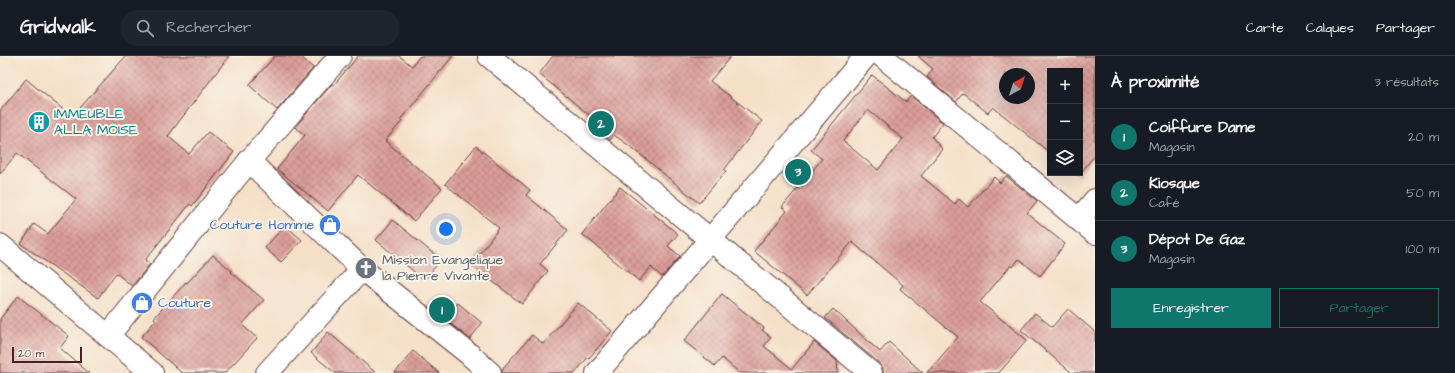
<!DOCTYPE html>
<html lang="fr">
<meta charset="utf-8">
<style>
body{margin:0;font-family:"Architects Daughter",sans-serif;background:#20242c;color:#f1f3f6}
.controls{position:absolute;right:12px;top:12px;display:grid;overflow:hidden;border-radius:0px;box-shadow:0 4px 16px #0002}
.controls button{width:36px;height:36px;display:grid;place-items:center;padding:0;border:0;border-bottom:1px solid #363941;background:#171b24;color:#f1f3f6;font:20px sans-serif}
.compass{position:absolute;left:999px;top:12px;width:36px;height:36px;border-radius:50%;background:#171b24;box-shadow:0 4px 16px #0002;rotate:39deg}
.scale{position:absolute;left:12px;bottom:10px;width:70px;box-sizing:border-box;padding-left:4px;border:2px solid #4a1f2b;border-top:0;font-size:11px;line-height:14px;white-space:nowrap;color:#4a1f2b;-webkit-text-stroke:3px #f7f3e8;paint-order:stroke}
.you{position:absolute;left:446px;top:173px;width:14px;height:14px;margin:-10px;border:3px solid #fff;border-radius:50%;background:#1a73e8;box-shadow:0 0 0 6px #1a73e833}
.badge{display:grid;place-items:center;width:26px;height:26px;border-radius:50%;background:#0f766e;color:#fff;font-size:13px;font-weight:700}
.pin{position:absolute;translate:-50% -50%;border:2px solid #fff;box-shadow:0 1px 4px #0006}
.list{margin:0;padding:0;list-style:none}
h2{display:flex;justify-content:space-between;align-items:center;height:52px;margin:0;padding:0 16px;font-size:17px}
h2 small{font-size:13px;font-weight:400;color:#9ea1a6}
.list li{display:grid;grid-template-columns:26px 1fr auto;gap:12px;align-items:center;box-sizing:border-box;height:56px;padding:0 16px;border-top:1px solid #363941}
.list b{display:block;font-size:15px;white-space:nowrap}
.list p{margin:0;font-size:13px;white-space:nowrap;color:#9ea1a6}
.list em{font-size:13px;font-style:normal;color:#9ea1a6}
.actions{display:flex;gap:8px;padding:12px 16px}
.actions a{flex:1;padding:9px 0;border:1px solid #0f766e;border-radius:0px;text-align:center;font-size:14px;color:#0f766e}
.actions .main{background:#0f766e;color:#fff}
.icon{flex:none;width:22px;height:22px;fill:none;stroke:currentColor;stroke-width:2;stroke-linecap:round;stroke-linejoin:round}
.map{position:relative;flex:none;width:1095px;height:317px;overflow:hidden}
header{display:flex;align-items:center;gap:24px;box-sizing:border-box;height:56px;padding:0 20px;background:#171b24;border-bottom:1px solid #363941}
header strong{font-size:19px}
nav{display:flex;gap:22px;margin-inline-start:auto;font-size:14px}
.search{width:280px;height:36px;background:#20242c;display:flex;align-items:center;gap:10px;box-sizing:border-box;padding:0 14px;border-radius:22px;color:#9ea1a6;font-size:15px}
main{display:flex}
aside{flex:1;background:#171b24}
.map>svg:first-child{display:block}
.building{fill:url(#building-cross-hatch);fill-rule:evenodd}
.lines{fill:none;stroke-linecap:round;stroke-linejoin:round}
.minor-casing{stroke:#643c42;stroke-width:24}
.minor{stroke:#fff;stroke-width:22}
.labels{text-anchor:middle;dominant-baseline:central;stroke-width:4;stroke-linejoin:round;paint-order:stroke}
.culture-label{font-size:14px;fill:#0d838f;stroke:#f7f3e8;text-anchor:start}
.shop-label{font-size:14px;fill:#366cbe;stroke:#f7f3e8;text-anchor:end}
.worship-label{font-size:14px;fill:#5b616d;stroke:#f7f3e8;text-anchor:start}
</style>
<header>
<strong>Gridwalk</strong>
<div class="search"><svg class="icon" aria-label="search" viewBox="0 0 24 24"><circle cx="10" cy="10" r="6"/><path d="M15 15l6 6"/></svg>Rechercher</div>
<nav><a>Carte</a><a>Calques</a><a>Partager</a></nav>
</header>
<main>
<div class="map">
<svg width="1095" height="317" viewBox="0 0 1095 317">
<defs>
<pattern id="building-cross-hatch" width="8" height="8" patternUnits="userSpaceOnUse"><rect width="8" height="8" fill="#db9e99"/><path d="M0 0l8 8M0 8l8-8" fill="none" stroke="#b4807d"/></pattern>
</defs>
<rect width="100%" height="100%" fill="#f7f3e8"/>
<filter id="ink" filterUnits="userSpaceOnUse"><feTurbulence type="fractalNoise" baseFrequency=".025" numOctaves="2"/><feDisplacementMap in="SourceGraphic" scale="8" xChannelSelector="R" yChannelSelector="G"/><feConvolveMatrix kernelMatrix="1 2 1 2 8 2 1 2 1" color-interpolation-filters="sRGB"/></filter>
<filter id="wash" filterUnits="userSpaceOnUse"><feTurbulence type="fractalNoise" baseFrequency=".012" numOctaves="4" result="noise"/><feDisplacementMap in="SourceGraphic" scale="16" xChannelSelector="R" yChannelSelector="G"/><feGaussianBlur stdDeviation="0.9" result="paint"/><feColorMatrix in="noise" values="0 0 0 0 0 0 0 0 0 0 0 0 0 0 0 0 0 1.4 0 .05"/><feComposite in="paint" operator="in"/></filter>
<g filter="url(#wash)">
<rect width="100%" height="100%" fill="#f5e0c7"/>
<g id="blocks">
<!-- building -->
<g class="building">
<path d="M126 0H229L168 80 189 98 208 76 234 96 192 150 190 148 145 204 150 208 132 230 116 217 98 242 21 188 34 168 48 178 76 143 17 97 0 118V55L26 23 72 61Z"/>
<path d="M275 0H300L313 12 277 54 249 29Z"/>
<path d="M358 0H399L412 10 420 0H453L400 64 402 65 385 85 442 132 414 165 358 119 328 155 277 113 305 79 295 71 332 28 334 29Z"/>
<path d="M553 0H731L710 25 762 65 724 114 726 115 699 147 634 93 614 79 610 84 590 68 594 63 539 18Z"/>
<path d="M918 0H1095V99L1078 120 1075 117H1080V15H1050V97L993 51 988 57 963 37 956 46 927 21 933 13ZM1005 18H1029V42H1005Z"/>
<path d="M872 19 906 46 911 40 943 67 932 81 942 93 921 120 955 148 959 143 968 151 994 121 1000 127 1006 120 1037 145 1027 157 1065 188 1040 220 1019 203 1013 211 1011 209 980 246 1027 284 999 317H927L958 281 900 233 903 229 852 186 807 239 754 195 787 155 782 151 822 103 811 94ZM868 54 903 83 878 114 843 85Z"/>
<path d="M476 90 530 134 526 139 568 174 540 208 548 215 522 248 471 209 499 172 445 128Z"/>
<path d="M620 131 678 178 668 190 680 200 662 221 651 211 639 225 582 178Z"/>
<path d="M393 164 441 204 424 224 376 184Z"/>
<path d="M285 169 302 184 281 206 265 192Z"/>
<path d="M213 199 232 215 231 216 264 244 242 269 257 282 225 317H182L141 281 156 264 154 262 186 226 187 227Z"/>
<path d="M722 238 764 272 762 274 771 281 764 290 792 313 814 286 837 305 838 317H740L722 302 715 310 684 285Z"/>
<path d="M18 240 69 280 60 292 89 317H0V263Z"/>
<path d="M458 247 482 267 470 283 445 263Z"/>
<path d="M578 247 612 275 589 302 588 301 575 317H502V313L532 279 543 288Z"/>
<path d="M833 253 880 296 889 286 923 317H883V312L879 307 825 262Z"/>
<path d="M1068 253 1095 276V317H1072L1021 274 1035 257 1052 271Z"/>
<path d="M328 276 376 317H335L311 297Z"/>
<path d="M413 295 439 317H395Z"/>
</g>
</g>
</g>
<g filter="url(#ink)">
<use href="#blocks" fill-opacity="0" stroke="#643c42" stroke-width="1"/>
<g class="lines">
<!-- minor casing -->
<g class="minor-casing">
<g id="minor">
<path d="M489 0 871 317"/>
<path d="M882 0 1095 177"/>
<path d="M249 105 362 213 469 298 490 317"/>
<path d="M1079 163 1095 144"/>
<path d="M0 189 152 317"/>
<path d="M108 280 249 105 340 0"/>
<path d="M267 317 362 213"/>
<path d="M597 317 866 0"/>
</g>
</g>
<!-- minor -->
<use href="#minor" class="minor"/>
</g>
</g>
<!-- icons -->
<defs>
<g id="building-disc" transform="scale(1.15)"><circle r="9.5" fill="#0f9aa8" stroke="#f7f3e8"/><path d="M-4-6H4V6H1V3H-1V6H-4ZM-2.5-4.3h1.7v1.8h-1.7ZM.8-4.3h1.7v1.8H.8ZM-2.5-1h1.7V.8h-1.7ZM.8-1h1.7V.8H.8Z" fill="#fff"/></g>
<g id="shop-disc" transform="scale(1.15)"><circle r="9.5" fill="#3f7fe0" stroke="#f7f3e8"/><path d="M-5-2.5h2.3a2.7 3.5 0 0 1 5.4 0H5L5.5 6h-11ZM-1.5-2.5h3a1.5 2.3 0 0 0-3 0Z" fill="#fff"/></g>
<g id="church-disc" transform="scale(1.15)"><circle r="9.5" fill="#6b7280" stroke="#f7f3e8"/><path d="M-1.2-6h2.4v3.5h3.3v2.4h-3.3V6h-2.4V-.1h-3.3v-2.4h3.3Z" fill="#fff"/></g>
</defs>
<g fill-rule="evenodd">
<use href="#building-disc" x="39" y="66"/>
<use href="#shop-disc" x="330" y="169"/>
<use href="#church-disc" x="366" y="212"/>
<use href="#shop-disc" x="142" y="247"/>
</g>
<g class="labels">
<!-- culture labels -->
<g class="culture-label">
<text x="54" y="58">IMMEUBLE<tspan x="54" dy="16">ALLA MOISE</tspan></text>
</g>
<!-- shop labels -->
<g class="shop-label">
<text x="314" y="169">Couture Homme</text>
<text x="158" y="247" text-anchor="start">Couture</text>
</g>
<!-- worship labels -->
<g class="worship-label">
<text x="382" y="204">Mission Evangelique<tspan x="382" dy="16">la Pierre Vivante</tspan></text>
</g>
</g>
</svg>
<div class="controls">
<button>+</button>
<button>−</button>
<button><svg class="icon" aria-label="layers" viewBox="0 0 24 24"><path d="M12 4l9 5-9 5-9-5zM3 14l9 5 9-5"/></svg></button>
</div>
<svg class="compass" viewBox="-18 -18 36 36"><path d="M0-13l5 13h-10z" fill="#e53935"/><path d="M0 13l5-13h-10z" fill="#9ea1a6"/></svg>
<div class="scale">20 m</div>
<div class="you"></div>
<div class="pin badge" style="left:442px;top:254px">1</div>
<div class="pin badge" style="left:601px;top:68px">2</div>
<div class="pin badge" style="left:798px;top:116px">3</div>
</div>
<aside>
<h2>À proximité<small>3 résultats</small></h2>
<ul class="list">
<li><span class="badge">1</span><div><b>Coiffure Dame</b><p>Magasin</p></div><em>20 m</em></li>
<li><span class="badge">2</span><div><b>Kiosque</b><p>Café</p></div><em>50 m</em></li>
<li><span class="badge">3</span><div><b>Dépot De Gaz</b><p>Magasin</p></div><em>100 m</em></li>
</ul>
<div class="actions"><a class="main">Enregistrer</a><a>Partager</a></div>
</aside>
</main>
